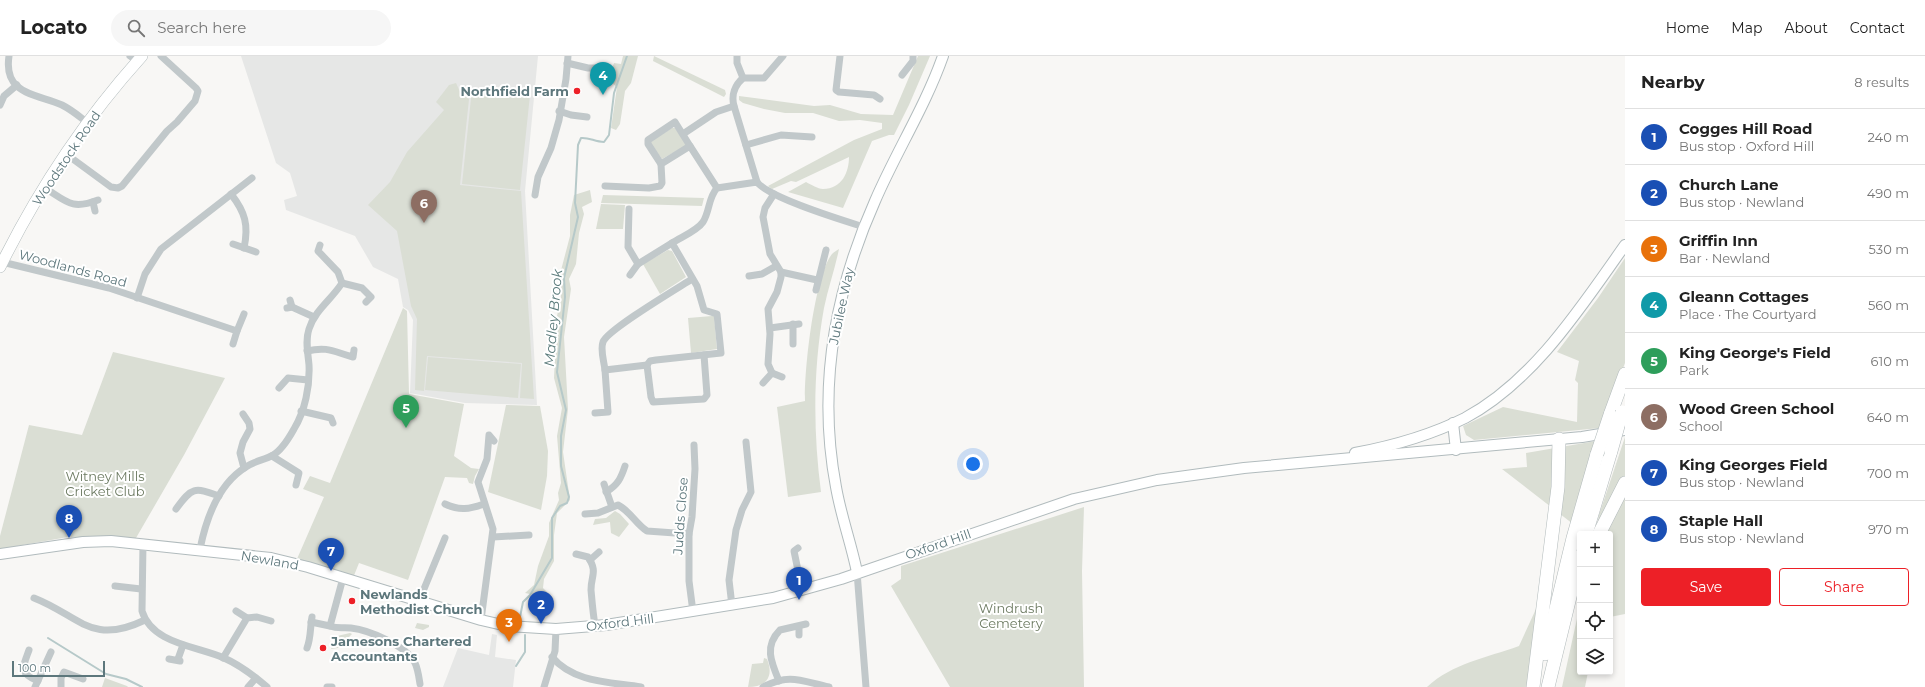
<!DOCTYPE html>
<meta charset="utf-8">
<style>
body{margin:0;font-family:Montserrat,sans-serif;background:#f6f6f6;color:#222}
.controls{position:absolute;right:12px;bottom:12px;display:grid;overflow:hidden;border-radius:4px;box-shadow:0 2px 6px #0003}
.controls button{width:36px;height:36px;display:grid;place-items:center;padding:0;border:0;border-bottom:1px solid #e0e0e0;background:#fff;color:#222;font:20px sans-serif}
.scale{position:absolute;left:12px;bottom:10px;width:93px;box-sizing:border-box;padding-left:4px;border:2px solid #5d777c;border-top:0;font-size:11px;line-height:14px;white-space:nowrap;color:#5d777c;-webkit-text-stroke:3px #fff;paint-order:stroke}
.you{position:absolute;left:973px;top:408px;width:14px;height:14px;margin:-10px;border:3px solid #fff;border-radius:50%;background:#1a73e8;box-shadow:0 0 0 6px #1a73e833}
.badge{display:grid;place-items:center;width:26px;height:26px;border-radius:50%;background:#ed2027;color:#fff;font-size:13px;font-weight:700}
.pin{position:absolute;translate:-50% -33px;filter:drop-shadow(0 1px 2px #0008)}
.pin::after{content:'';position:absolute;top:21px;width:14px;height:12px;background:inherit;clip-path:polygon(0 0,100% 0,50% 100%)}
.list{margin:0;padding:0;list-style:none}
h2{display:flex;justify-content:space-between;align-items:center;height:52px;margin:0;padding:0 16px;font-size:17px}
h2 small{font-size:13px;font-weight:400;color:#767676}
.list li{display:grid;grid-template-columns:26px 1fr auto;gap:12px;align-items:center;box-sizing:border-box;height:56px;padding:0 16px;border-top:1px solid #e0e0e0}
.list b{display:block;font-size:15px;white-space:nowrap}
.list p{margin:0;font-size:13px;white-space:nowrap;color:#767676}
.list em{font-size:13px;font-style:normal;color:#767676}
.actions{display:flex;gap:8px;padding:12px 16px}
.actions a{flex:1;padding:9px 0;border:1px solid #ed2027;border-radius:4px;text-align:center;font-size:14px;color:#ed2027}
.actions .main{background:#ed2027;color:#fff}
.icon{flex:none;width:22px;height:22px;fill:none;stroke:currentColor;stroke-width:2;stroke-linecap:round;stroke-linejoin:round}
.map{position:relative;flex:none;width:1625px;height:631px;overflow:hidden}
header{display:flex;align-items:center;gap:24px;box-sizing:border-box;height:56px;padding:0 20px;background:#fff;border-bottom:1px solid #e0e0e0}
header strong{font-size:19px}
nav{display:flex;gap:22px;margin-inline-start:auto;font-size:14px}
.search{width:280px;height:36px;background:#f6f6f6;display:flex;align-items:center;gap:10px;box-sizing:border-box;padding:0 14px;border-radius:22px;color:#767676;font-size:15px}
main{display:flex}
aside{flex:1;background:#fff}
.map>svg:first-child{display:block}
.built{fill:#e6e7e6}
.green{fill:#daded4}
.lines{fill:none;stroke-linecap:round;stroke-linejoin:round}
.stream{stroke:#b6c9c9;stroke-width:2}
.secondary-casing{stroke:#b1bbbd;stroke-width:12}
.primary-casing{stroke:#b2bbbc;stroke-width:12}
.highway-casing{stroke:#b2babb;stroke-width:14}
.street{stroke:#c1c8ca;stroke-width:7}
.secondary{stroke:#fff;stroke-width:10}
.primary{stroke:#fff;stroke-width:11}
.highway{stroke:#fff;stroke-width:13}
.highway-bridge-casing{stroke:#b2babb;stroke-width:14;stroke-linecap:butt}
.highway-bridge{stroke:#fff;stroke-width:13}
.poi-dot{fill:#ed2027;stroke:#fff;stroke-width:1.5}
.labels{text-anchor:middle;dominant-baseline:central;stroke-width:4;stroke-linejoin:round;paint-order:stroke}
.poi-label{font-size:13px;font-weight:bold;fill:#5d777c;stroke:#fff;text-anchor:start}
.street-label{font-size:13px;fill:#5d777c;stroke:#fff}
.park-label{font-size:13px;fill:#6c7a61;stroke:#fff}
.water-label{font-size:14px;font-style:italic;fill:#5c7c7c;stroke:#fff}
</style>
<header>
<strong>Locato</strong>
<div class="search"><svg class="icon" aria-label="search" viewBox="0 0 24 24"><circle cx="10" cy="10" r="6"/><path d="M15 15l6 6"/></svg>Search here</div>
<nav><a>Home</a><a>Map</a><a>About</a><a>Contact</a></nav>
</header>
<main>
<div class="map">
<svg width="1625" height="631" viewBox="0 0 1625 631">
<rect width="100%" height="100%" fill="#f8f7f5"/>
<!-- built -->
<g class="built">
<path d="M241 0H538L525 135 537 349 465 347 410 337 413 264 408 254 403 251 398 223 373 211 355 180 286 154 284 144 297 140 290 117 276 107Z"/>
<path d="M492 578 497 579 495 601 516 604 513 631H443L458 592 489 599Z"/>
</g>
<!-- green -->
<g class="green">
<path d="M623 0H638L631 27 625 35 620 68 616 74 611 72 617 31 608 24 614 7 621 8Z"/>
<path d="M654 0 725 34 726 38 724 41 653 5Z"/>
<path d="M918 0H930L909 49 894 79H889L872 85 843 152 788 136 806 126C810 128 818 133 823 133 842 133 849 116 849 101L796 126 791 125 772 133 768 130 854 84 882 73V67L860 64 839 65 813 57H785L764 53 743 47 739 44V40L814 50 830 49 861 58 893 59Z"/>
<path d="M456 27 461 38 469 43 460 129 521 135 534 343 520 342 522 307 427 300 424 335 415 334 417 263 411 250 397 175 368 149 390 126 407 96 444 54 436 46 449 29Z"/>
<path d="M472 33 530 39 520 134 462 128Z"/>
<path d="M672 72H675L687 89 662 103 651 88V85Z"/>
<path d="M590 134 592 146 582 151 584 158 579 177 576 208 569 223 571 233 564 281 568 353 563 396 570 444 557 457 554 479V505L544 523 543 532 554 543 525 537 534 529 538 510 549 480V467L559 444 558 437 561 427 557 380 562 352 554 322 557 260 561 242 559 222 570 180V159L574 139Z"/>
<path d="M603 139 704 142 702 150 601 147Z"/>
<path d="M601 148 625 149 623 173H596Z"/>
<path d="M839 193C835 213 828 232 824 252 813 313 813 375 821 436L788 441 777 351 805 345C804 316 814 221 832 198 834 196 837 194 839 193Z"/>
<path d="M668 194 672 195 686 221 660 238 643 208Z"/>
<path d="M1625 202V307L1600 372 1474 384 1466 379 1463 370 1503 351 1577 366 1578 327 1575 324 1579 305 1557 296 1598 242Z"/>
<path d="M403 252 407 255 409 338 464 348 454 400 471 412 479 413 475 420 473 428 469 427 467 422 445 421 408 524 359 507 353 522 297 503 324 441 303 433 310 420 330 427Z"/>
<path d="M712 260H714L717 293 691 297 688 262Z"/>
<path d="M113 296 225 322 184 399 136 482 68 481 0 493V480L29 369 82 379Z"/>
<path d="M428 301 521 308 518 342 425 334Z"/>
<path d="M506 349 540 350 548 395 547 420 541 454 488 436Z"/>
<path d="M1625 381V558L1610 561V478H1595L1599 459Z"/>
<path d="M1596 385 1573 468 1502 413 1527 411 1526 397Z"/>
<path d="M1084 451 1082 515 1084 631H950L891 530 901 523V510Z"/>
<path d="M615 455 620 458 629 468 619 481 611 477 610 466 593 469 595 463 606 462Z"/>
<path d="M1553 516 1531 631H1427C1453 607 1486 602 1519 590Z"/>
<path d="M1580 549V616H1588L1585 631H1562Z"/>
<path d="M417 567 429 569V571L423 574 415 572Z"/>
<path d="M350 577 352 578 338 592 331 593 337 580Z"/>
<path d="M764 602 767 603C774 620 767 631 748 631L752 608 763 607Z"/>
<path d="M105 622 127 630 128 631H102Z"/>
</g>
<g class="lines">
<!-- stream -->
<g class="stream">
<path d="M519 566 523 546 530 539 552 502V462L560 450 567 447 569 441 561 410V380L566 354 557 316 565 241 564 222 578 161 575 147 578 89 581 82C589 81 595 86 604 86L609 79 614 37 627 0"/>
<path d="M48 582 106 618 126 623 142 631"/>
<path d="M516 610 525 596V579"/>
</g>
<!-- secondary casing -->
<g class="secondary-casing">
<g id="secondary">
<path d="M1453 367 1456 394"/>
<path d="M1355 397C1392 390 1431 379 1465 362 1534 325 1581 251 1625 189"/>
<path d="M0 498 83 486 111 485 271 502 308 511 481 564 507 570 556 573 606 569 773 542 841 523 1074 443 1157 424 1244 412 1582 381 1625 374"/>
<path d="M857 516C851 487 841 460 836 431 817 331 834 237 875 145 896 96 925 51 943 0"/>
</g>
</g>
<!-- primary casing -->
<g class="primary-casing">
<path id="primary" d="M0 211C37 136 86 62 142 0"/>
</g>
<!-- highway casing -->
<g class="highway-casing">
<g id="highway">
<path d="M1610 359 1625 318"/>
<path d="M1586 478 1611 395"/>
<path d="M1599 478 1625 427"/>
<path d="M1545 598 1573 482 1597 398"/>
<path d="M1533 631 1558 431 1559 383"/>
<path d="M1548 631 1580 500"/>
</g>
</g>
<!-- street -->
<g class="street">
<path d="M9 0C3 39 37 38 62 49 72 54 80 61 88 67"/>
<path d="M130 0 137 5"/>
<path d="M737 0V7L743 22"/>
<path d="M840 0 836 34 839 36 874 39 880 43"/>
<path d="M567 7 588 12H601"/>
<path d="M902 19 913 5V0"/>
<path d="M0 49 4 40 17 29"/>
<path d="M559 55 571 59 587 61"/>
<path d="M683 78 716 56 734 50"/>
<path d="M746 89 781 79 812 81"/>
<path d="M66 98 111 131 118 132 122 130 167 75 177 66 195 45 198 35 196 32 161 0"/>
<path d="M661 108 648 88V84L675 66 690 90"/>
<path d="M757 126 734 50C731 39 735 29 743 22H764L783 0"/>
<path d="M605 130 649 132 660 130 662 127 661 108 690 90 717 132"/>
<path d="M45 132C67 146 72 154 98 144"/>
<path d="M231 138C245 156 249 169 244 192"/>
<path d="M535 139 538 121 551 92 559 64 566 23 568 0"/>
<path d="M93 146 95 155"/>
<path d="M629 153 628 191 638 208"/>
<path d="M233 188 256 196"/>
<path d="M2 206 109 232 237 275 233 288"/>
<path d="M781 216 817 224"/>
<path d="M630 219 638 208 672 187"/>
<path d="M749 220 762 218 776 210"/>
<path d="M692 223C678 232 607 274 603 286 600 294 604 305 605 314L647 309 650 305 656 304 721 297 717 258 704 254 697 230 672 187C681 181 697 175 703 166 710 155 708 142 717 132L757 126C769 142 842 164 864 171"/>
<path d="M342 227 362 232 371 241 366 246"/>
<path d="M816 234 826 194"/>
<path d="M137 242 145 218 161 193 252 122"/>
<path d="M290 244 292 251"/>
<path d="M287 252 292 251 314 261"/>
<path d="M770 272 799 268"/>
<path d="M237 275 244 258"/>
<path d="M793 288V268"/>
<path d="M307 295C328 290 334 296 353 301L354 294"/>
<path d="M647 309 651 341 653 346 704 343 707 339 704 299"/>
<path d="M772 317 782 321"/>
<path d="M763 327 772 317 768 308 770 278 768 253 777 236 781 221V216L770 198 763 161 765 152 774 138"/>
<path d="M279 332 288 322 308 324"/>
<path d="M301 355 331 362 333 367"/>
<path d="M595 357 608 356 605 314"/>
<path d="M243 358 249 367 250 373 243 386 240 397 244 412"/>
<path d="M272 400 299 417 296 429"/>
<path d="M604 428 612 451"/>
<path d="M606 436C618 429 621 422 625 410"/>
<path d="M445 448C459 455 470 453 484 448"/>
<path d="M176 453C192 431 194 431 219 440"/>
<path d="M585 458 598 457 618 449C630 455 636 468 647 475L689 478"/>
<path d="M493 481 529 479"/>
<path d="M143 487 142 555C152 588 197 590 224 602 240 609 253 619 267 631"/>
<path d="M798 492 794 495 802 534"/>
<path d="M200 493C206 463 218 428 246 411 254 405 265 404 273 399 282 394 289 382 294 373 305 355 310 330 309 309 308 297 305 285 309 273 315 254 332 243 342 227L338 216 318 195 320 189"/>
<path d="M576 498 588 501C598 516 591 519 591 534 592 545 593 558 595 569"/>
<path d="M590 504 599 496"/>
<path d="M857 516 866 631"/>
<path d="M343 522 330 570C338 573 343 571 351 572 369 574 407 590 415 607 418 613 419 622 420 628"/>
<path d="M115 530 141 533"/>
<path d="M34 542C80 560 91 590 145 564"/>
<path d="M419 545 445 482"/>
<path d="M732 550 729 524 736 474 742 454 751 436 746 386"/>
<path d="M236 555 247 562"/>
<path d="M693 556 689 525V478L692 461 695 413 694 389"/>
<path d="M481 564 493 473 478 426 487 403 489 379 494 385"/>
<path d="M311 566 330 570"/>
<path d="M799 579V571"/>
<path d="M307 592C311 582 310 572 312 561"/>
<path d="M29 594C23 611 18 617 38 625"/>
<path d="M552 601C574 627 611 626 641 631"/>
<path d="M223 602 247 562 257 561 271 565"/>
<path d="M169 603 180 605"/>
<path d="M178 603 183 589"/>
<path d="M779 625C771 606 764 590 780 574L806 568"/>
<path d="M35 631 51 596"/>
<path d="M61 631V622L64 616 83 623"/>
<path d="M248 631 256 622"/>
<path d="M327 631H332"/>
<path d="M544 631 555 595 556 573"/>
<path d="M763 631C790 617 801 625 829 631"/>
</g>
<!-- secondary -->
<use href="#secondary" class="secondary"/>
<!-- primary -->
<use href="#primary" class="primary"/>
<!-- highway -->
<use href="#highway" class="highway"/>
<!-- highway-bridge casing -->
<g class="highway-bridge-casing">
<g id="highway-bridge">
<path d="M1611 395 1622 356"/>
<path d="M1597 398 1610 359"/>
</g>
</g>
<!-- highway-bridge -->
<use href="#highway-bridge" class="highway-bridge"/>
</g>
<!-- markers -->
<g class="poi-dot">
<circle cx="577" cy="35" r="4"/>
<circle cx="352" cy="545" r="4"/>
<circle cx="323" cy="592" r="4"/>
</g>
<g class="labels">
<!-- poi labels -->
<g class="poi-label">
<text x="569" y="35" text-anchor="end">Northfield Farm</text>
<text x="360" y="538">Newlands<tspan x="360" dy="15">Methodist Church</tspan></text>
<text x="331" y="585">Jamesons Chartered<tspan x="331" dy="15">Accountants</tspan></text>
</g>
<!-- street labels -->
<g class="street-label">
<text transform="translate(66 102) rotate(-56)">Woodstock Road</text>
<text transform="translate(73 212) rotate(15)">Woodlands Road</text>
<text transform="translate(841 250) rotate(-78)">Jubilee Way</text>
<text transform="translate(680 460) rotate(-86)">Judds Close</text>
<text transform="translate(938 488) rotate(-19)">Oxford Hill</text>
<text transform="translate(270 504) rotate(10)">Newland</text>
<text transform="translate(620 566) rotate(-7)">Oxford Hill</text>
</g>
<!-- park labels -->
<g class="park-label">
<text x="105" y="420">Witney Mills<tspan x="105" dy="15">Cricket Club</tspan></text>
<text x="1011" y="552">Windrush<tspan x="1011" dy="15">Cemetery</tspan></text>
</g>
<!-- water labels -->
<g class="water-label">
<text transform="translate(553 262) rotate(-85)">Madley Brook</text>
</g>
</g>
</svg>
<div class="controls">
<button>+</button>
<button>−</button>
<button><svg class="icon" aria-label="locate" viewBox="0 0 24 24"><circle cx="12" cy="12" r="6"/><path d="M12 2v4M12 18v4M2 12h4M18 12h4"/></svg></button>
<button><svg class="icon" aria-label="layers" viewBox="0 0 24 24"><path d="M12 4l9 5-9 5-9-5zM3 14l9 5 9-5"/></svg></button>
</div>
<div class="scale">100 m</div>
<div class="you"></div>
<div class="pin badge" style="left:799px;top:544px;background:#1a4fb4">1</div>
<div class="pin badge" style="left:541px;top:568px;background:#1a4fb4">2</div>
<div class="pin badge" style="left:509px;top:586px;background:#e8710a">3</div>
<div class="pin badge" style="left:603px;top:39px;background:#0f9aa8">4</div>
<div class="pin badge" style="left:406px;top:372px;background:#2e9e5b">5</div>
<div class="pin badge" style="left:424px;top:167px;background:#8d6e63">6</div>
<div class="pin badge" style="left:331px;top:515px;background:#1a4fb4">7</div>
<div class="pin badge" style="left:69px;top:482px;background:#1a4fb4">8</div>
</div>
<aside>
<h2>Nearby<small>8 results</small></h2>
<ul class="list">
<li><span class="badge" style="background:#1a4fb4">1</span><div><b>Cogges Hill Road</b><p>Bus stop · Oxford Hill</p></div><em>240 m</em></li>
<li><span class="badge" style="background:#1a4fb4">2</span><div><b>Church Lane</b><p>Bus stop · Newland</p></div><em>490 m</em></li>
<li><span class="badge" style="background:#e8710a">3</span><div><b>Griffin Inn</b><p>Bar · Newland</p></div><em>530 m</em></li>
<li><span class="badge" style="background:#0f9aa8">4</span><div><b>Gleann Cottages</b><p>Place · The Courtyard</p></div><em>560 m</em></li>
<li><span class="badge" style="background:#2e9e5b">5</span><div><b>King George's Field</b><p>Park</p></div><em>610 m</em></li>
<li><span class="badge" style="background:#8d6e63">6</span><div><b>Wood Green School</b><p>School</p></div><em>640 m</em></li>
<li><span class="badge" style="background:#1a4fb4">7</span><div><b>King Georges Field</b><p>Bus stop · Newland</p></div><em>700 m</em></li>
<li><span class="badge" style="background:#1a4fb4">8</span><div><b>Staple Hall</b><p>Bus stop · Newland</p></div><em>970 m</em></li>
</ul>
<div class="actions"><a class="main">Save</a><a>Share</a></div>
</aside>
</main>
